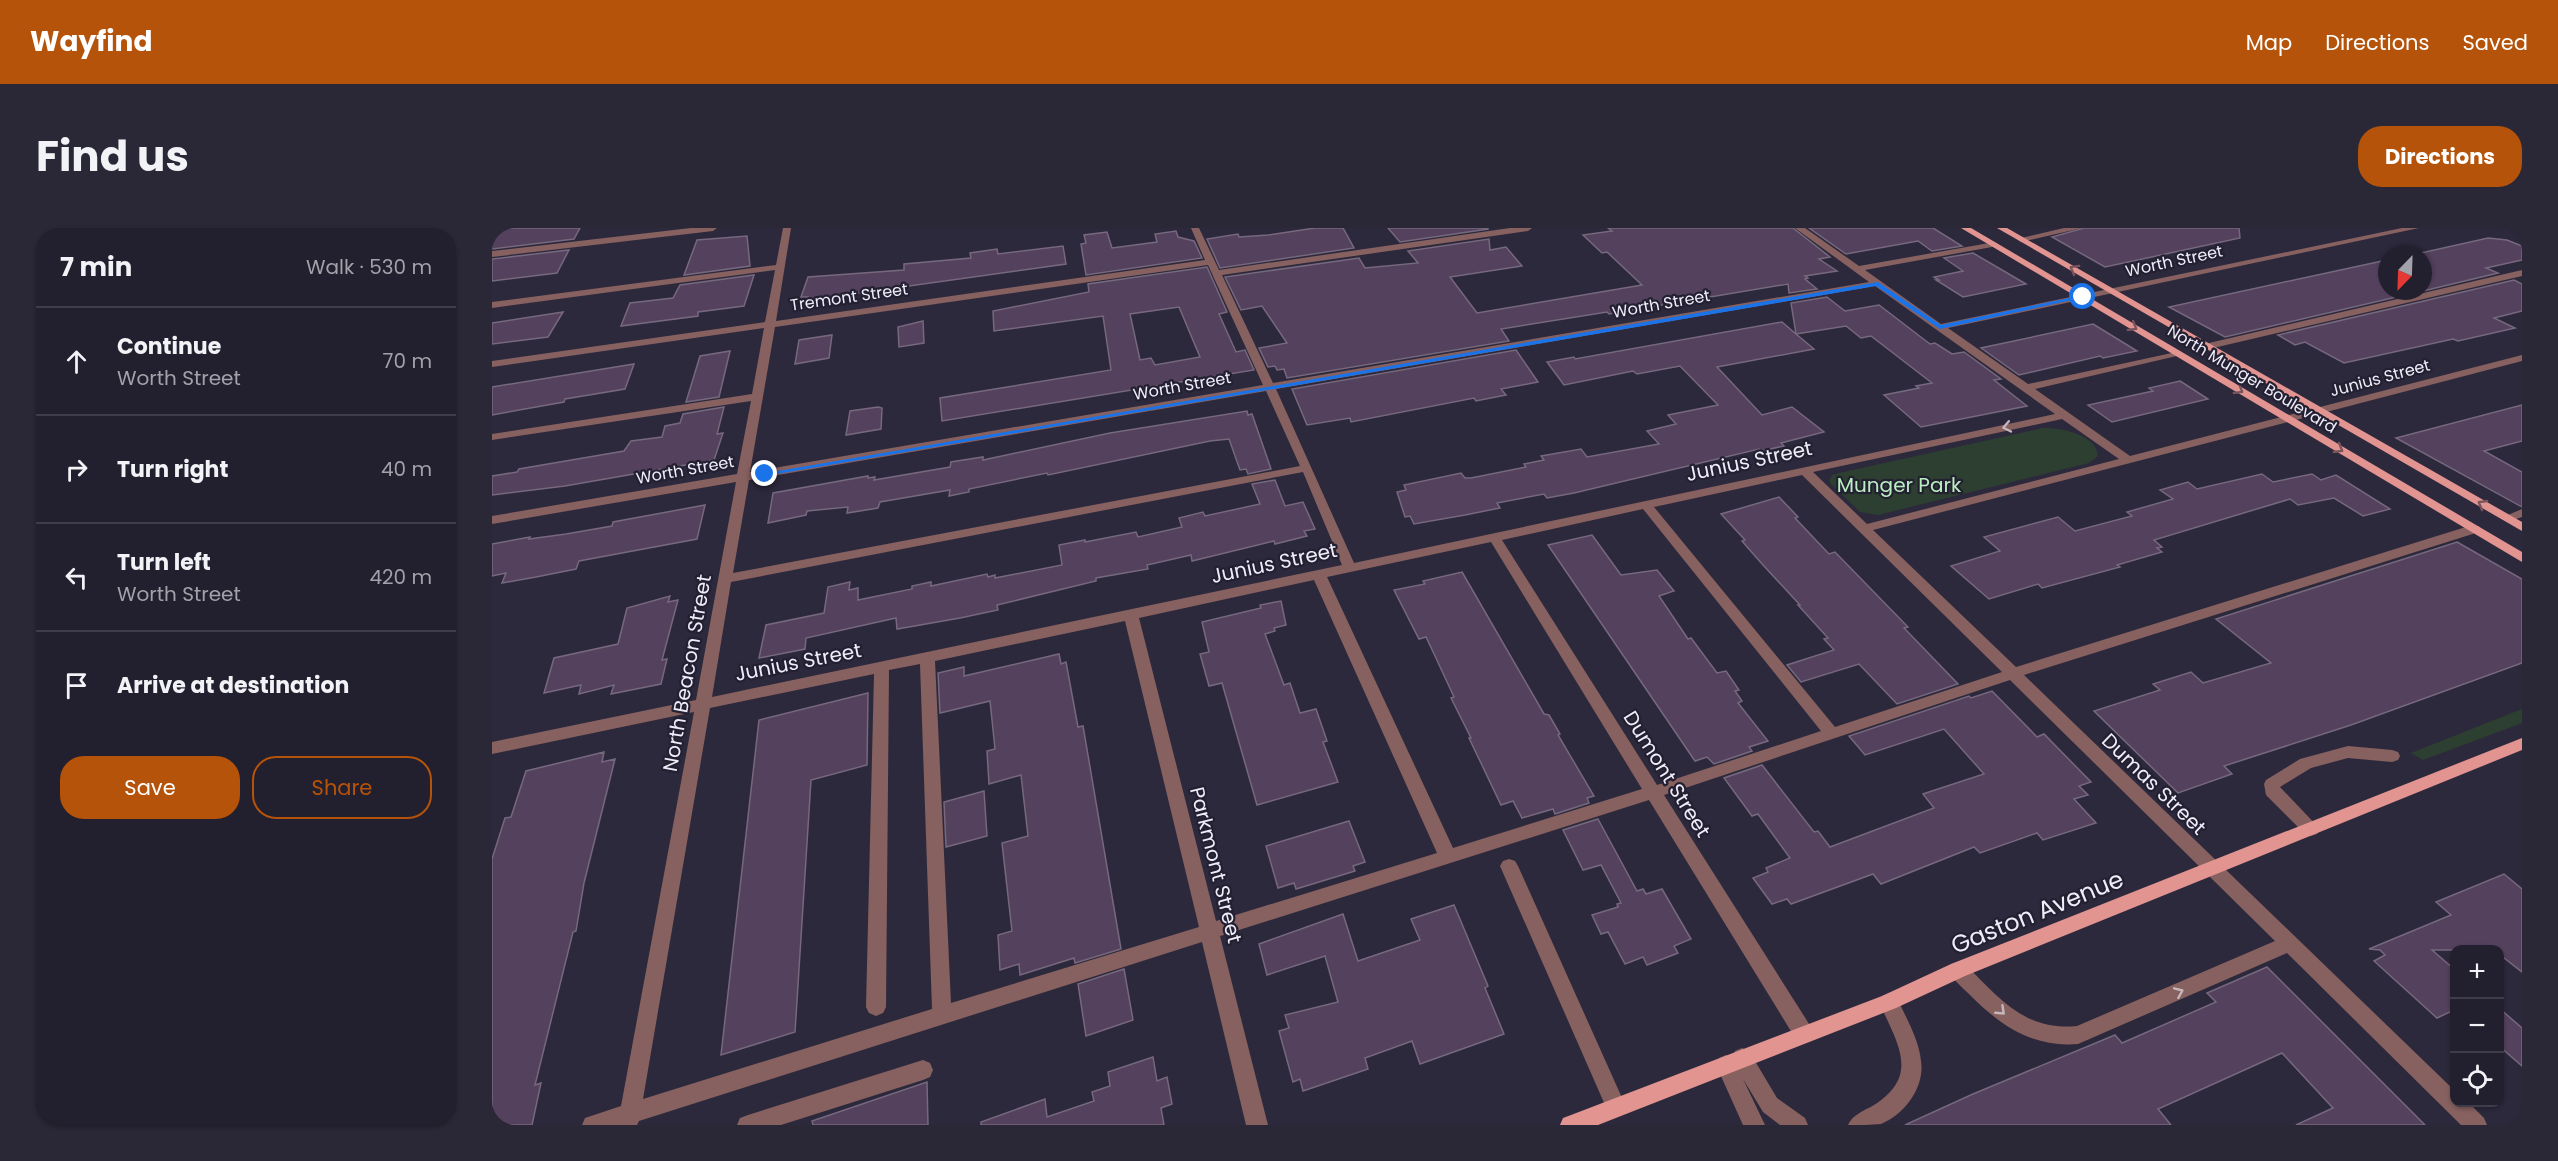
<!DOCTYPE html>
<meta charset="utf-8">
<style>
body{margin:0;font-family:Poppins,sans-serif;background:#2a2736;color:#f1f3f6}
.controls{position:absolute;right:18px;bottom:18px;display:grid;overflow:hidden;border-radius:12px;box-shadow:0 2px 4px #0004}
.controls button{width:54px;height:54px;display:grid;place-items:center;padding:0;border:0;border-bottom:2px solid #3f3d4a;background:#221f2e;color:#f1f3f6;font:30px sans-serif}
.compass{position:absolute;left:1886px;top:18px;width:54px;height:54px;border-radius:50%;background:#221f2e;box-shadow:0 2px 4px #0004;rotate:203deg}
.stop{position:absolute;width:18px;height:18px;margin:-14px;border:4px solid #1a73e8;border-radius:50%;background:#fff}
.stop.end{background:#1a73e8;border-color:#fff;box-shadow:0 2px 6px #0008}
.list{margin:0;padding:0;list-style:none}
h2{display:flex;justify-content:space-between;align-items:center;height:78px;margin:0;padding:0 24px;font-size:26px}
h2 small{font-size:20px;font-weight:400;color:#a2a2aa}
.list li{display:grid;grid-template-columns:39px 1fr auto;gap:18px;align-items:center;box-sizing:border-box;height:108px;padding:0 24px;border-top:2px solid #3f3d4a}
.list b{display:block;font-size:22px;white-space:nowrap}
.list p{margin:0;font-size:20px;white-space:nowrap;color:#a2a2aa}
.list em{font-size:20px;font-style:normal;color:#a2a2aa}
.actions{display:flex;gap:12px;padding:18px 24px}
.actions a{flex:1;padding:14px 0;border:2px solid #b45309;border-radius:24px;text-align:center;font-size:21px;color:#b45309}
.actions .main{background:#b45309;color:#fff}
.icon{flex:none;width:33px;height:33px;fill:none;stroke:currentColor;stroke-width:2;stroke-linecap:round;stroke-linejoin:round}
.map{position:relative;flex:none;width:2030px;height:897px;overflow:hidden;border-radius:24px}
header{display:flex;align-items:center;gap:36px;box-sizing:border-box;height:84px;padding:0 30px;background:#b45309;color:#fff}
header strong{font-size:28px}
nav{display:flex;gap:33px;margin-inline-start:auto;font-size:21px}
.intro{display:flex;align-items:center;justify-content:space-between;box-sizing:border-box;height:144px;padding:0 36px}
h1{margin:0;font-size:42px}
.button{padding:15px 27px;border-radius:24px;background:#b45309;color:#fff;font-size:21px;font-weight:700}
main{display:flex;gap:36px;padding:0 36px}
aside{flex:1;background:#221f2e;border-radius:24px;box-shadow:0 2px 4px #0004}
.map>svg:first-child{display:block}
.green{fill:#2d3f30}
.building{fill:#54415d;stroke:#76687d;stroke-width:1.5;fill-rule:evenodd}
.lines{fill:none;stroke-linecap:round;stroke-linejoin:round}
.minor{fill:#87615f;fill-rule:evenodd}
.major{fill:#e29490;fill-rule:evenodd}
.oneway{stroke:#79545c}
.oneway2{stroke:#c5b5bc}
.route{fill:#1a73e8}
.labels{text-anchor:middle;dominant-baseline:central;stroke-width:4.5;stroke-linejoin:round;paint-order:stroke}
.far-street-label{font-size:16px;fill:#efedfa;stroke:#232032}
.street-label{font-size:20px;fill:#efedfa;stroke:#232032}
.park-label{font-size:20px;fill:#baeec1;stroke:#232032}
.near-street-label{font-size:24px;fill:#efedfa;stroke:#232032}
</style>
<header>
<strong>Wayfind</strong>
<nav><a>Map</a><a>Directions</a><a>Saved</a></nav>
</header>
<div class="intro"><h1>Find us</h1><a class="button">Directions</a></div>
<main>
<aside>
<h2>7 min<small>Walk · 530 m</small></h2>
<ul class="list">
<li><svg class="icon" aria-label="ahead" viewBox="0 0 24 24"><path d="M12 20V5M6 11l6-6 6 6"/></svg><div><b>Continue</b><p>Worth Street</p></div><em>70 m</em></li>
<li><svg class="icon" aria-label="right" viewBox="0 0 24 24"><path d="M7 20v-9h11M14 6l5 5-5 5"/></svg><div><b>Turn right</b></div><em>40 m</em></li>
<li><svg class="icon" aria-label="left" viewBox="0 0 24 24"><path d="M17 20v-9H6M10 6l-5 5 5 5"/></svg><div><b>Turn left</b><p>Worth Street</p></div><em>420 m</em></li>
<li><svg class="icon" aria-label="arrive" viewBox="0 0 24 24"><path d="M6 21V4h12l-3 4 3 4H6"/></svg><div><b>Arrive at destination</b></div></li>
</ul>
<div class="actions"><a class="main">Save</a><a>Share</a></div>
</aside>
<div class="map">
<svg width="2030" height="897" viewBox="0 0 2030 897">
<rect width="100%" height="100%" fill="#2d293d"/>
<!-- green -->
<g class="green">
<path d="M1551 200C1569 200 1604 206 1606 228L1597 235 1386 287 1368 284 1337 254 1340 247 1347 245Z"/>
<path d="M2030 481V495L1931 532 1919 525Z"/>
</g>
<!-- building -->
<g class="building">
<path d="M0 0H88L82 11 0 21Z"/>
<path d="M823 0H851L862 20 728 40 715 11 746 6 747 9 776 7Z"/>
<path d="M896 0H996V1L908 14Z"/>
<path d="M1116 0H1301L1338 29 1327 31 1345 43 1313 48 1316 50 1313 51 1325 61 1297 65 1296 56 1117 86 1115 84 1009 101 1017 113 795 150 792 141 785 142 783 138 776 139 767 120 795 115 770 78 749 82 733 49 867 30 873 40 926 35 916 23 997 11 998 22 1014 19 1030 38 958 49 985 85 1150 57 1115 24 1110 25 1091 7 1120 3Z"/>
<path d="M1317 0H1441L1470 18 1440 23 1426 13 1354 26Z"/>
<path d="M1592 0H1747L1748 10 1613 39 1560 9Z"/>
<path d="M684 3 686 9 702 13 710 30 594 47 589 16 594 15 592 7 615 4 620 20 665 14 663 6Z"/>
<path d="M255 8 258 38 192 47 205 12Z"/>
<path d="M1996 10 2015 12 2030 18V32L1994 40 2006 45 1931 63V27H1920Z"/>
<path d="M571 18 574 36 338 69 315 71 316 69H309L316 49 412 42V36L479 30 478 25 505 21 506 26Z"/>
<path d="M77 22 65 45 0 53V31Z"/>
<path d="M1481 25 1534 56 1471 69 1444 52H1447L1442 49 1471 43 1452 30Z"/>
<path d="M1895 32V63H1930L1733 109 1677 79Z"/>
<path d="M715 39 735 84 727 86 744 124 753 122 762 142 450 193 448 170 619 142 611 88 502 103 501 83 597 64 596 56ZM687 79 708 129 663 137 659 130 648 132 638 86Z"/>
<path d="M262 47 252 78 206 84V88L129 98 138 75 181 70 188 57Z"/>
<path d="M2022 52 2030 56V83L2002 90 2023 100 1966 113 1961 111 1852 135 1813 114 1803 117 1786 107Z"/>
<path d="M1335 69 1353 83 1387 77 1438 116 1443 115 1460 126 1472 124 1509 151 1502 152 1535 178 1429 199 1392 167 1427 160 1424 158 1440 155 1379 108 1369 110 1354 98 1304 106 1322 121 1225 139 1270 187 1300 179 1332 204 1289 215 1292 218 1269 223 1267 221 1082 265 1055 270 1052 266 1005 275 1008 280 973 287 922 296 918 288 913 289 905 264 914 262 912 257 969 245 973 250H979L1034 239 1032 236 1052 232 1049 228 1089 221 1095 229 1167 216 1155 203 1184 196 1176 187 1226 177 1188 138 1145 146 1141 143 1072 157 1055 134 1082 129 1083 131 1290 94 1304 106 1299 75Z"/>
<path d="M71 84 56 109 0 116V95Z"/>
<path d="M431 93 432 115 407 119 406 99Z"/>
<path d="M1601 96 1645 123 1611 130 1608 128 1527 147 1489 120Z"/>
<path d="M340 107 337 130 303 136 307 112Z"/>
<path d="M1024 122 1046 154 1009 161 1014 167 984 173 982 170 859 194 858 190 815 197 800 161Z"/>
<path d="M238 123 227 169 194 174 208 128Z"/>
<path d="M142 136 133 161 73 171 72 174 0 187V159Z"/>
<path d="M1688 153 1716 171 1620 194 1596 177 1661 163 1657 160Z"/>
<path d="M2030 177V213L1992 223 2030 244V279L1904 210Z"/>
<path d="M232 179 225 206 231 205 222 232 73 258 0 267V248L25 244 27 241 132 223 139 213 170 209 173 198 188 195 191 186Z"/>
<path d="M386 179 390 180 389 201 354 207 358 183Z"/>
<path d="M755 183 756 187 760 186 779 241 756 246 754 241 748 242 737 211 718 213 556 247 555 245 477 261V264L457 268 458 262 388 274 386 280 355 285 356 279 315 283 314 287 276 295 281 265 376 248V250L383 249 382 252 458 239 459 234 491 229V232L618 205Z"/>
<path d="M1770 246 1781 254 1820 246 1829 252 1844 247 1898 281 1871 288 1842 270 1806 277 1798 271 1662 312 1670 319 1665 320 1670 324 1625 337 1628 339 1550 360 1546 356 1497 371 1459 338 1508 323 1492 309 1566 289 1583 303 1640 288 1635 284 1681 271 1668 262 1696 254 1705 261Z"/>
<path d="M783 252 793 278 811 274 823 301 812 303 815 308 783 316 782 313 700 333 699 327 655 337 656 341 604 350V353L505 377 506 382 468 390 405 401 404 390 314 410 313 421 267 430 274 397 332 385 336 359 358 354 357 362 366 360V372L420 361V358L439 354V358L495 346 496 349 503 347V350L570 337 567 317 593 312V314L644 304 646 309 690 299 687 290 711 284 713 288 768 276 760 256Z"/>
<path d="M1287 269 1306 289 1303 290 1337 326 1343 324 1416 399 1412 400 1466 456 1405 476 1367 436 1309 454 1295 437 1342 422 1332 411 1336 410 1306 377H1308L1271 337 1250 313 1253 312 1229 286Z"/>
<path d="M213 277 205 311 87 333 84 341 44 349 10 355 14 345 0 348V316L38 309 37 311 74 306 120 298 121 294Z"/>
<path d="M1100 307 1129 347 1165 342 1182 363 1167 368 1196 411 1199 410 1225 445 1234 443 1247 462 1243 463 1250 473 1246 475 1276 513 1257 519 1260 523 1222 536 1215 529 1203 533 1056 317Z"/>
<path d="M1965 314 2030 351V435L1859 497 1732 538 1740 546 1686 565 1602 483 1668 462 1661 456 1699 444 1711 455 1779 435 1724 391Z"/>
<path d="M970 344 1052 486 1057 487 1068 506 1066 507 1102 568 1095 570 1097 575 1063 586 1061 581 1030 590 1021 573 1009 577 977 510H979L959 470 962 469 943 428 934 409 927 411 902 362 933 356 931 353Z"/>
<path d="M178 368 176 374 186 372 170 432 175 431 169 456 119 466 122 457 87 466 89 457 52 465 62 430 126 416 135 380Z"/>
<path d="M789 373 794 397 782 400 783 403 773 406 792 457 798 455 808 485 824 481 835 513 831 514 846 554 765 577 730 455 717 458 708 426 717 424 710 394 769 380 768 377Z"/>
<path d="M567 426 569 436 574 434 586 499 591 498 629 721 583 735 582 730 528 747 527 736 508 742 506 707 520 703 510 615 536 608 529 547 497 556 495 523 503 521 498 473 448 485 446 445 472 439V448Z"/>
<path d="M1500 463 1545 509 1552 506 1599 554 1587 558 1596 567 1582 571 1604 595 1551 612 1545 605 1488 625 1482 619 1389 656 1381 646 1299 676 1295 671 1280 676 1261 650 1276 644 1274 640 1298 630 1266 586 1260 588 1232 550 1270 537 1322 604 1326 603 1338 619 1442 580 1431 566 1492 546 1452 501 1373 527 1357 508 1477 468 1479 470Z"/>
<path d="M376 465 375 537 319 552 303 804 229 827 267 492Z"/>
<path d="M112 524 110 534 123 531 92 655 84 703 81 704 43 857 49 855 40 897H0V631L13 590 19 589 34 543Z"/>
<path d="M492 563 495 608 454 619 452 574Z"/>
<path d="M1106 591 1145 663 1151 661 1154 666 1170 661 1199 711 1182 718 1186 725 1155 737 1151 729 1133 736 1116 704 1109 706 1100 687 1126 679 1125 676 1129 675 1109 637 1091 642 1071 602Z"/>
<path d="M857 593 873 634 861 638 863 643 804 661 802 655 786 660 774 618Z"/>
<path d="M2012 646 2030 661V744L2007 726V722H1940L1962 741V782L1945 790 1882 733 1893 727 1888 722 1877 721 1959 687 1944 674Z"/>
<path d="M962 677 996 758 993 760 1012 806 928 836 920 813 873 830 876 841 811 863 808 851 801 854 787 803 797 800 793 787 846 774 833 728 775 747 767 716 851 686 866 733 928 712 919 691Z"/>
<path d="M1775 739 1933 897H1804L1841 880 1790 825 1666 881 1679 897H1413L1481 866 1623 807 1630 815 1724 774 1715 765Z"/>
<path d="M632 741 641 792 594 808 586 756Z"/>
<path d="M2007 780 2030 800V838L2007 818Z"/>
<path d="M661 829 665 853 675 849 680 876 669 880 672 897H489V894L553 871 555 889 602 873 600 864 618 858 616 844Z"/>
<path d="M435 854 436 897H321L320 893Z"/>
</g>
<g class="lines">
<!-- minor -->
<g class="minor">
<path d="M199 0H225L221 3 0 29V23Z"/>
<path d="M291 0H299L284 93 713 32 699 0H707L727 42 1018 0H1040L1036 3 730 47 781 155 1377 54 1303 0H1313L1367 38 1503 14 1504 16 1500 19 1373 42 1449 96 1910 0H1927L1456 100 1536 156 1689 123V127L1543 161 1638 228 2030 127V133L1381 302 1524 439 1977 298H1987L1988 301 1987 304 1532 447 1962 862V874H1976L1992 890 1995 897H1969L1795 725 1586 816C1541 820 1509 798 1478 767 1470 759 1461 752 1456 742L1459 736 1466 734 1473 736C1507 770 1532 803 1585 798L1783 713 1518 452 1172 567 1319 799 1322 806 1319 813 1312 815 1305 813 1157 572 728 708 776 897H754L710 714 147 893 145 897H90L93 890 129 878 202 484 0 526V514L204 472 244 254 0 296V288L245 246 259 173 0 212V206L260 166 272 100 0 139V133L273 94 283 42 0 80V74L284 37ZM716 37 771 157 258 244 283 99ZM1383 58 1563 186 862 335 784 161ZM774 163 808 238 241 345 257 252ZM1570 191 1627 231 1375 296 1321 244ZM811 244 850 337 220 469 239 354ZM1310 247 1510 444 1343 499 1162 279ZM1151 281 1329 503 1165 557 1010 312ZM999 314 1150 561 961 620 835 349ZM822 352 945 625 724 693 647 390ZM633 393 707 699 459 775 443 433ZM428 436 440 781 151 871 218 480 382 446 374 779 377 785 384 788 391 785 394 779 397 442Z"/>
<path d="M1572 0H1590L1529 14 1525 11Z"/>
<path d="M2024 0H2030V4Z"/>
<path d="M2030 42V48L1717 121 1712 118 1717 115Z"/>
<path d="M2030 281V289L2015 294 2009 290Z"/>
<path d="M1856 518 1900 522 1906 524 1908 528 1906 532 1900 534 1856 530 1819 540 1788 559 1828 601 1825 606 1819 608 1813 606 1774 567 1772 556 1774 552 1808 531Z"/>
<path d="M1017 631 1023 633 1026 638 1131 872 1134 879 1131 886 1124 889 1117 886 1008 638 1011 633Z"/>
<path d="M1397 765 1404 768C1413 788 1427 811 1429 833 1433 859 1413 886 1389 896 1380 897 1366 897 1356 897 1361 886 1372 883 1382 877 1429 847 1405 815 1387 774L1390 768Z"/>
<path d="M1250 820 1257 823 1285 870 1313 890 1316 897H1288L1271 884 1251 851 1273 897H1251L1224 837 1227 830 1234 827 1240 830 1243 823Z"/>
<path d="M431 832 438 835 441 842 438 849 431 852 289 897H245L248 890 256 887Z"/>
</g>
<!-- major -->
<g class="major">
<path d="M1469 0H1479L2030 324V334Z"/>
<path d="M1505 0H1515L2030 294V303Z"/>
<path d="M2030 510V522L1473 748 1404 780 1106 897H1068L1071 890 1079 887 1390 768 1459 736Z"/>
</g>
</g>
<!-- one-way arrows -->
<defs><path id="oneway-chevron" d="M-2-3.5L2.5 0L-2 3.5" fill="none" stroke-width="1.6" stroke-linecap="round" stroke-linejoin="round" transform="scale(1.5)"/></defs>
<g class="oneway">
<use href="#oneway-chevron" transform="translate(1582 41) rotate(-151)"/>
<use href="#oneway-chevron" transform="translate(1641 99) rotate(31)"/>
<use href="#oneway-chevron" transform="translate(1747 162) rotate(31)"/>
<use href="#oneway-chevron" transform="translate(1847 221) rotate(31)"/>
<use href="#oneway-chevron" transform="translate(1990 276) rotate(-150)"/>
</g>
<g class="oneway2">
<use href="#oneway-chevron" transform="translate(1515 199) rotate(168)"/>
<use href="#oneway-chevron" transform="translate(1687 764) rotate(-23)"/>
<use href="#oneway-chevron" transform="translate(1509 783) rotate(43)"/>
</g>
<!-- route -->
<path class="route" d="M1386 54 1449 97 1591 67 1594 69 1448 101 1384 58 273 248 269 246Z"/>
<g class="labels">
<!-- far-street labels -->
<g class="far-street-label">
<text transform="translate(1682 33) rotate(-12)">Worth Street</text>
<text transform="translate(357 69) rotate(-8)">Tremont Street</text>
<text transform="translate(1169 76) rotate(-10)">Worth Street</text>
<text transform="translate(1888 150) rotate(-15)">Junius Street</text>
<text transform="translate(1760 151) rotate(31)">North Munger Boulevard</text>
<text transform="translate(690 158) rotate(-10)">Worth Street</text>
<text transform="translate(193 242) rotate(-10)">Worth Street</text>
</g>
<!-- street labels -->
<g class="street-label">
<text transform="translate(1257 233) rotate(-12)">Junius Street</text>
<text transform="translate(782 335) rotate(-12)">Junius Street</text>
<text transform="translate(306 434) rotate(-11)">Junius Street</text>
<text transform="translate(195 445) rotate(-80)">North Beacon Street</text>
<text transform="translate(1175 546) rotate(58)">Dumont Street</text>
<text transform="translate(1662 556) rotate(44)">Dumas Street</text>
<text transform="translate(724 637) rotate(76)">Parkmont Street</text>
</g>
<!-- park labels -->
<g class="park-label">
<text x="1407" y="257">Munger Park</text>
</g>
<!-- near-street labels -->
<g class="near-street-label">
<text transform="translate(1545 684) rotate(-22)">Gaston Avenue</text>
</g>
</g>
</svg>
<div class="controls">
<button>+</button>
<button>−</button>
<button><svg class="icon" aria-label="locate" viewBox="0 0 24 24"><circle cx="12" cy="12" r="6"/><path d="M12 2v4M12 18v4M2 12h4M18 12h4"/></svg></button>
</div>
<svg class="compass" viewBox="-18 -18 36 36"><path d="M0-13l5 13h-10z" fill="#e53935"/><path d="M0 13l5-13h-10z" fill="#a2a2aa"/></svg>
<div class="stop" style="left:1591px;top:69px"></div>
<div class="stop end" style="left:273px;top:246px"></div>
</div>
</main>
